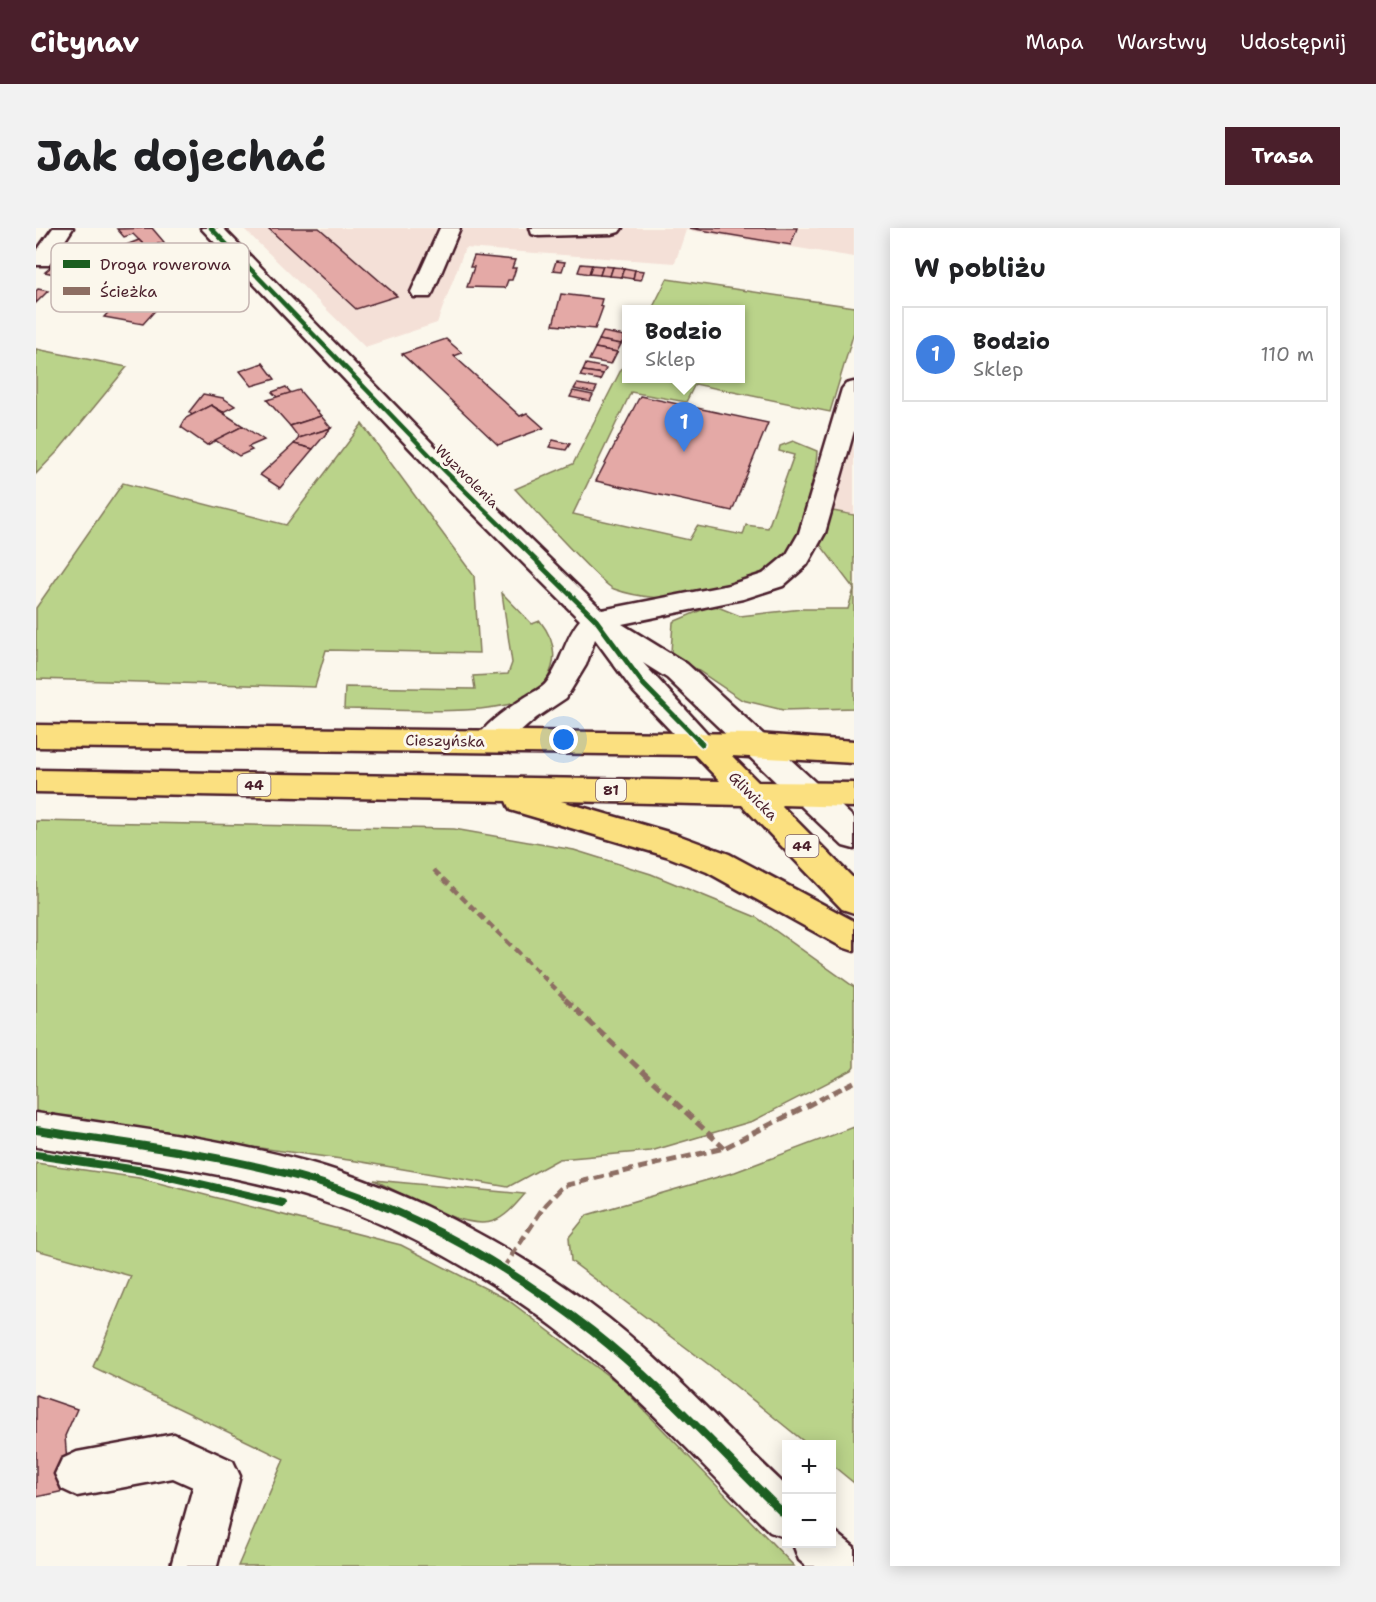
<!DOCTYPE html>
<html lang="pl">
<meta charset="utf-8">
<style>
body{margin:0;font-family:"Shantell Sans",sans-serif;background:#f2f2f2;color:#202124}
.controls{position:absolute;right:18px;bottom:18px;display:grid;overflow:hidden;border-radius:0px;box-shadow:0 3px 15px #0003}
.controls button{width:54px;height:54px;display:grid;place-items:center;padding:0;border:0;border-bottom:2px solid #e0e0e0;background:#fff;color:#202124;font:30px sans-serif}
.you{position:absolute;left:528px;top:512px;width:21px;height:21px;margin:-15px;border:4px solid #fff;border-radius:50%;background:#1a73e8;box-shadow:0 0 0 9px #1a73e833}
.badge{display:grid;place-items:center;width:39px;height:39px;border-radius:50%;background:#4a1f2b;color:#fff;font-size:20px;font-weight:700}
.pin{position:absolute;translate:-50% -50px;filter:drop-shadow(0 2px 3px #0008)}
.pin::after{content:'';position:absolute;top:32px;width:21px;height:18px;background:inherit;clip-path:polygon(0 0,100% 0,50% 100%)}
.popup{position:absolute;left:586px;top:77px;width:123px;height:78px;box-sizing:border-box;display:grid;place-content:center;border-radius:0px;background:#fff;filter:drop-shadow(0 2px 4px #0005);font-size:20px;white-space:nowrap;color:#757577}
.popup b{font-size:22px;color:#202124}
.popup::after{content:'';position:absolute;left:50%;top:100%;margin-left:-12px;border:12px solid transparent;border-top-color:#fff}
.list{margin:0;padding:0;list-style:none}
h2{display:flex;justify-content:space-between;align-items:center;height:78px;margin:0;padding:0 24px;font-size:26px}
h2 small{font-size:20px;font-weight:400;color:#757577}
.list li{display:grid;grid-template-columns:39px 1fr auto;gap:18px;align-items:center;box-sizing:border-box;height:96px;margin:0 12px 12px;padding:0 12px;border:2px solid #e0e0e0;border-radius:0px}
.list b{display:block;font-size:22px;white-space:nowrap}
.list p{margin:0;font-size:20px;white-space:nowrap;color:#757577}
.list em{font-size:20px;font-style:normal;color:#757577}
.map{position:relative;flex:none;width:818px;height:1338px;overflow:hidden;border-radius:0px}
header{display:flex;align-items:center;gap:36px;box-sizing:border-box;height:84px;padding:0 30px;background:#4a1f2b;color:#fff}
header strong{font-size:28px}
nav{display:flex;gap:33px;margin-inline-start:auto;font-size:21px}
.intro{display:flex;align-items:center;justify-content:space-between;box-sizing:border-box;height:144px;padding:0 36px}
h1{margin:0;font-size:42px}
.button{padding:15px 27px;border-radius:0px;background:#4a1f2b;color:#fff;font-size:21px;font-weight:700}
main{display:flex;gap:36px;padding:0 36px}
aside{flex:1;background:#fff;border-radius:0px;box-shadow:0 3px 15px #0003}
.map>svg:first-child{display:block}
.built{fill:#f4e0d7}
.green{fill:#bad38a;stroke:#82795a;stroke-width:1.5}
.building{fill:#e4a9a6;stroke:#4a1f2b;stroke-width:1.5}
.lines{fill:none;stroke-linecap:round;stroke-linejoin:round}
.minor-casing{stroke:#4a1f2b;stroke-width:5}
.major-casing{stroke:#4a1f2b;stroke-width:5}
.minor{fill:#fbf7ec;fill-rule:evenodd}
.major{fill:#fbe080;fill-rule:evenodd}
.quiet-far1{stroke:#8d6e63;stroke-width:4.5;stroke-dasharray:8 4.5;stroke-linecap:butt}
.quiet{stroke:#8d6e63;stroke-width:5;stroke-dasharray:10 5;stroke-linecap:butt}
.cycleway-far2-casing{stroke:#fbf7ec;stroke-width:8}
.cycleway-far1-casing{stroke:#fbf7ec;stroke-width:9}
.cycleway-casing{stroke:#fbf7ec;stroke-width:11}
.cycleway-far2{stroke:#1b5e20;stroke-width:4.5}
.cycleway-far1{stroke:#1b5e20;stroke-width:5}
.cycleway{stroke:#1b5e20;stroke-width:8}
.labels{text-anchor:middle;dominant-baseline:central;stroke-width:6;stroke-linejoin:round;paint-order:stroke}
.far-street-label{font-size:14px;fill:#4a1f2b;stroke:#fbf7ec}
.shield{fill:#fbf7ec;stroke:#7f6065;stroke-width:1.5}
.shield-label{font-size:14px;font-weight:bold;fill:#4a1f2b}
.street-label{font-size:15px;fill:#4a1f2b;stroke:#fbf7ec}
.key{fill:#fbf7ec;stroke:#c6b6b2;stroke-width:1.5}
.key-label{font-size:16px;fill:#4a1f2b}
</style>
<header>
<strong>Citynav</strong>
<nav><a>Mapa</a><a>Warstwy</a><a>Udostępnij</a></nav>
</header>
<div class="intro"><h1>Jak dojechać</h1><a class="button">Trasa</a></div>
<main>
<div class="map">
<svg width="818" height="1338" viewBox="0 0 818 1338">
<rect width="100%" height="100%" fill="#fbf7ec"/>
<filter id="ink" filterUnits="userSpaceOnUse"><feTurbulence type="fractalNoise" baseFrequency=".0167" numOctaves="2"/><feDisplacementMap in="SourceGraphic" scale="12" xChannelSelector="R" yChannelSelector="G"/><feConvolveMatrix kernelMatrix="1 2 1 2 8 2 1 2 1" color-interpolation-filters="sRGB"/></filter>
<g filter="url(#ink)">
<!-- built -->
<g class="built">
<path d="M207 0H818V29L650 2 639 35 429 20 401 95 329 119Z"/>
<path d="M818 210V287L797 283Z"/>
</g>
<!-- green -->
<g class="green">
<path d="M631 51 818 79V104L794 184 659 156 650 174 595 164 537 286 653 312 661 298 707 307 710 297 732 300 758 227 743 223 744 218 757 213 781 223C781 242 761 319 748 331 733 344 679 365 660 368 635 372 602 370 578 361 565 357 494 277 479 261L537 236 591 130V150H705V82L616 81Z"/>
<path d="M0 121 91 139 22 223 0 246Z"/>
<path d="M326 196 438 348 443 425 290 422 279 459 0 451V380L87 255 250 297Z"/>
<path d="M797 283 818 287V361L783 315Z"/>
<path d="M818 361V480L747 482 706 472 635 424 637 394 677 377 704 388 766 381H812Z"/>
<path d="M466 365 496 396 504 393C515 407 521 422 516 439 513 449 508 460 500 466 461 491 355 481 308 481L309 459 439 461 437 448 472 446 476 435Z"/>
<path d="M0 593 418 601 538 622 615 646 720 689 818 759V839L816 842 717 893 615 923 523 931 472 959 320 933 0 890Z"/>
<path d="M818 899V1255L796 1237V1216H771L676 1139 535 1033 533 1009 551 987 699 944Z"/>
<path d="M0 935 103 950 365 1017 472 1072 583 1156 758 1338H202L248 1231 57 1139 95 1048 0 1022Z"/>
<path d="M338 952 489 966C480 976 471 988 458 993 428 1004 366 965 338 952Z"/>
</g>
<!-- building -->
<g class="building">
<path d="M116 0 128 14 110 19 97 6 88 9 81 1Z"/>
<path d="M232 0H283L361 68 320 81Z"/>
<path d="M653 0H761L755 17Z"/>
<path d="M103 12 110 19 96 25 85 19Z"/>
<path d="M27 26 46 30 38 37 19 34Z"/>
<path d="M438 28 479 32 476 40H480L476 52H472L469 60 431 59 438 39H434Z"/>
<path d="M52 29 65 31 55 42 41 40Z"/>
<path d="M520 33 529 34 526 43 517 42Z"/>
<path d="M20 34 38 37 33 43 14 39Z"/>
<path d="M545 36 556 37 553 46 542 44Z"/>
<path d="M556 37 567 38 564 47 553 46Z"/>
<path d="M567 38 577 39 574 48 564 47Z"/>
<path d="M15 39 33 43 27 48 9 44Z"/>
<path d="M577 39 588 40 585 49 574 48Z"/>
<path d="M588 40 599 42 597 51 585 49Z"/>
<path d="M599 42 608 43 605 52 597 51Z"/>
<path d="M53 44 65 47 55 55 43 53Z"/>
<path d="M105 49 143 56 107 96 68 89Z"/>
<path d="M2 61 12 63 0 75V63Z"/>
<path d="M525 66 566 71 564 78 567 79 559 101 517 97Z"/>
<path d="M567 104 589 108 585 116 563 112Z"/>
<path d="M410 111 426 125 418 128 484 188 491 185 508 200 462 217 366 126Z"/>
<path d="M563 112 585 116 581 124 559 120Z"/>
<path d="M559 120 581 124 575 136 553 132Z"/>
<path d="M227 135 239 151 216 158 204 143Z"/>
<path d="M550 136 570 140 567 146 547 143Z"/>
<path d="M547 143 567 146 564 152 544 148Z"/>
<path d="M541 156 561 159 558 165 538 161Z"/>
<path d="M250 159 255 165 241 169 236 164Z"/>
<path d="M263 162 285 188 254 198 231 172Z"/>
<path d="M537 163 557 167 554 173 534 169Z"/>
<path d="M167 166 187 170 199 178 187 184 175 177 156 187 153 184Z"/>
<path d="M604 168 732 195 696 283 560 253Z"/>
<path d="M175 177 207 198 171 217 145 199 150 190Z"/>
<path d="M285 188 295 200 263 210 254 198Z"/>
<path d="M207 198 228 212 212 219 216 222 203 228 179 212Z"/>
<path d="M295 200 277 221 258 216 263 210Z"/>
<path d="M517 212 534 216 530 222 513 219Z"/>
<path d="M258 216 277 221 244 260 224 247Z"/>
<path d="M0 1167 41 1181 29 1208 33 1262 0 1269Z"/>
</g>
<g class="lines">
<!-- minor casing -->
<g class="minor-casing">
<g id="minor">
<path d="M17 0H37L13 37H0V24Z"/>
<path d="M165 0H187L418 238 566 382 693 357 727 346 751 326 763 305 806 161 810 156 818 154V203L789 305 771 337 747 358 707 371 586 396 651 436 818 590V621L807 618 631 450 607 435 681 516 677 524 666 527 655 524 598 464 559 411 550 437 530 470 500 490 465 521 454 524 443 521 439 513C449 496 471 481 488 470 495 465 506 461 511 454 526 435 528 411 544 392L400 248Z"/>
<path d="M404 0H424L397 64 394 69H378L375 64Z"/>
<path d="M494 0H586L583 4 576 6 503 8 496 6Z"/>
<path d="M0 885C91 899 183 910 272 934 376 963 487 1024 572 1090 636 1141 691 1202 750 1258V1310L734 1304C679 1250 627 1193 569 1141 491 1071 385 1006 285 973 194 943 95 933 0 919Z"/>
<path d="M138 1206 197 1233 204 1248 181 1338H135L157 1259 137 1250 41 1268 26 1261 19 1246 26 1231 41 1224Z"/>
<path d="M796 1301 818 1319V1338H770L763 1332 757 1316H796Z"/>
</g>
</g>
<!-- major casing -->
<g class="major-casing">
<path id="major" d="M0 497 721 506 818 513V535L696 528 722 554 818 555V579L745 577 818 651V685L806 681 706 577 525 573 639 606 693 626 818 693V723L806 719 671 644 630 628 474 582 470 573 0 564V542L684 553 659 527 0 519Z"/>
</g>
<!-- minor -->
<use href="#minor" class="minor"/>
<!-- major -->
<use href="#major" class="major"/>
<!-- quiet-far1 -->
<path class="quiet-far1" d="M398 642 531 772"/>
<!-- quiet -->
<g class="quiet">
<path d="M529 771 688 920"/>
<path d="M467 1041 509 977 527 958 688 920 818 854"/>
</g>
<!-- cycleway-far2 casing -->
<g class="cycleway-far2-casing">
<path id="cycleway-far2" d="M175 0 409 243 504 336"/>
</g>
<!-- cycleway-far1 casing -->
<g class="cycleway-far1-casing">
<path id="cycleway-far1" d="M502 335 560 392 608 457 666 516"/>
</g>
<!-- cycleway casing -->
<g class="cycleway-casing">
<g id="cycleway">
<path d="M0 902C94 916 190 927 281 954 380 984 475 1040 556 1103 626 1158 686 1226 750 1288"/>
<path d="M0 927 108 943 246 975"/>
</g>
</g>
<!-- cycleway-far2 -->
<use href="#cycleway-far2" class="cycleway-far2"/>
<!-- cycleway-far1 -->
<use href="#cycleway-far1" class="cycleway-far1"/>
<!-- cycleway -->
<use href="#cycleway" class="cycleway"/>
</g>
</g>
<g class="labels">
<!-- far-street labels -->
<g class="far-street-label">
<text transform="translate(431 248) rotate(45)">Wyzwolenia</text>
</g>
<!-- shield labels -->
<g class="shield">
<rect x="201.5" y="546" width="33" height="22" rx="4.5"/>
<rect x="560" y="551" width="30" height="22" rx="4.5"/>
<rect x="749.5" y="607" width="33" height="22" rx="4.5"/>
</g>
<g class="shield-label">
<text x="218" y="557">44</text>
<text x="575" y="562">81</text>
<text x="766" y="618">44</text>
</g>
<!-- street labels -->
<g class="street-label">
<text transform="translate(409 513) rotate(1)">Cieszyńska</text>
<text transform="translate(717 568) rotate(45)">Gliwicka</text>
</g>
</g>
<!-- legend -->
<rect x="15" y="15" width="198" height="69" rx="9" class="key"/>
<rect x="27" y="32" width="27" height="8" fill="#1b5e20"/>
<rect x="27" y="59" width="27" height="8" fill="#8d6e63"/>
<g class="key-label">
<text x="64" y="42">Droga rowerowa</text>
<text x="64" y="69">Ścieżka</text>
</g>
</svg>
<div class="controls">
<button>+</button>
<button>−</button>
</div>
<div class="you"></div>
<div class="pin badge" style="left:648px;top:224px;background:#3f7fe0">1</div>
<div class="popup"><b>Bodzio</b>Sklep</div>
</div>
<aside>
<h2>W pobliżu<small></small></h2>
<ul class="list">
<li><span class="badge" style="background:#3f7fe0">1</span><div><b>Bodzio</b><p>Sklep</p></div><em>110 m</em></li>
</ul>
</aside>
</main>
